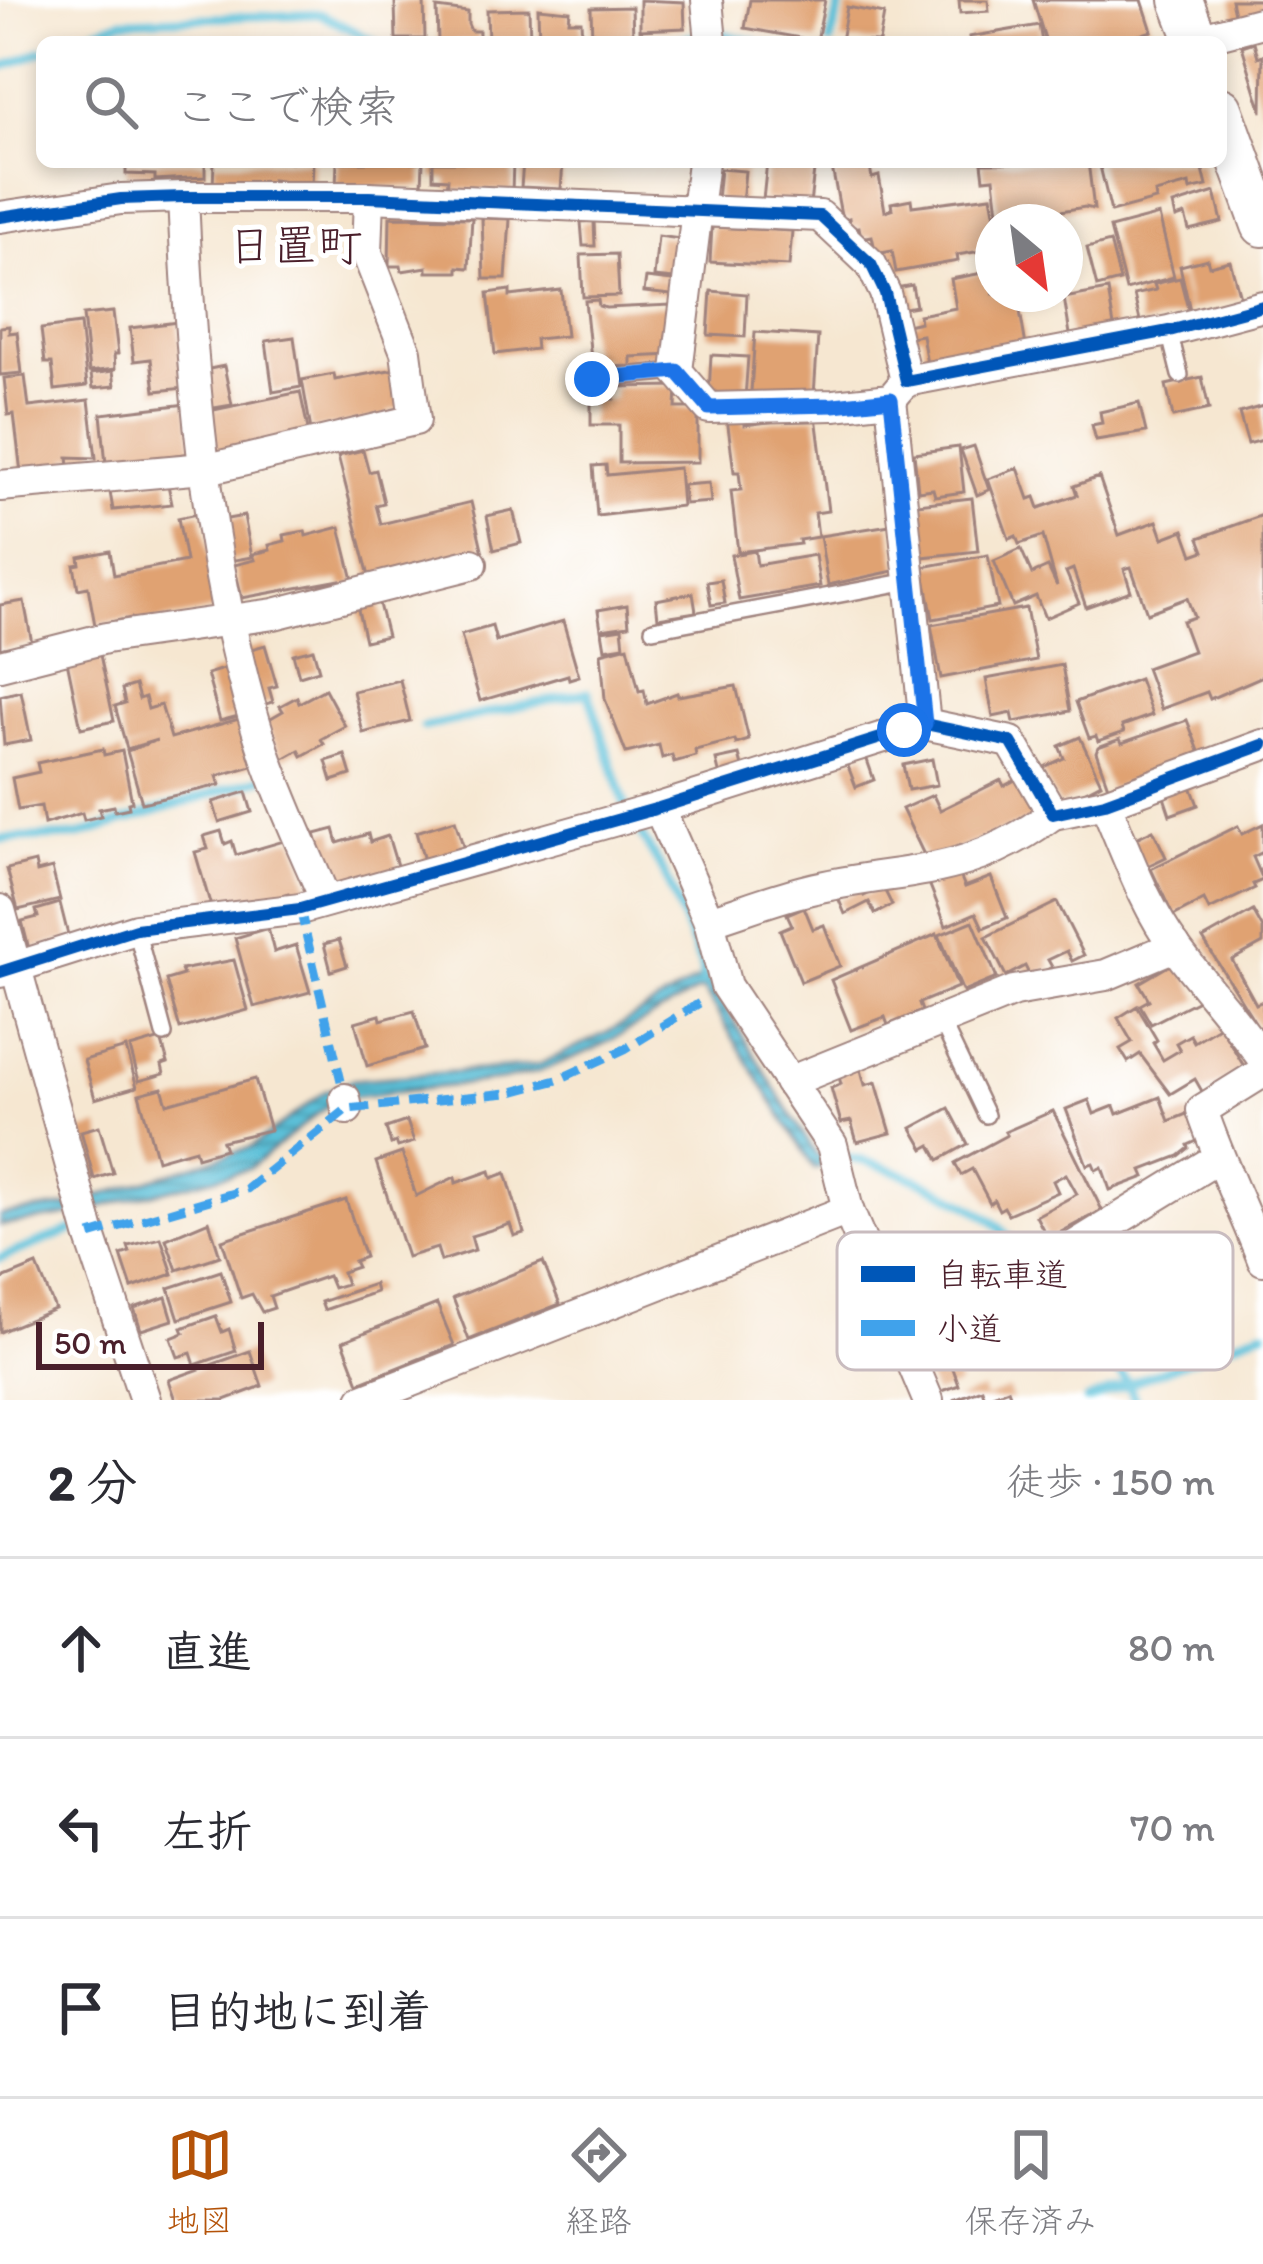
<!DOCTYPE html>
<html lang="ja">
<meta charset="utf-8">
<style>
body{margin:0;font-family:Itim,"Klee One",sans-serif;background:#f2f2f3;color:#2b2b33}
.compass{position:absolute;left:975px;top:204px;width:108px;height:108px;border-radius:50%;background:#fff;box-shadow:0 6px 18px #0003;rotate:151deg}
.scale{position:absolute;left:36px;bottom:30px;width:228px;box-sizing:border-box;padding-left:12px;border:6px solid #4a1f2b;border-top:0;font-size:33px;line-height:42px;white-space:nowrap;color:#4a1f2b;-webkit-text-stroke:9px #fff;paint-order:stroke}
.stop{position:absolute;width:36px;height:36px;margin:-27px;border:9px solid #1a73e8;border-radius:50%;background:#fff}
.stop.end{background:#1a73e8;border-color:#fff;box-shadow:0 3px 12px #0008}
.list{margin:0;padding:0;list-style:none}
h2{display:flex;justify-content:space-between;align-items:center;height:156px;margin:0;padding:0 48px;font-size:51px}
h2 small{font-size:39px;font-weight:400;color:#7c7c81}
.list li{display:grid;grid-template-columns:78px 1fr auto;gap:36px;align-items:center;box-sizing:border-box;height:180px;padding:0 48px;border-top:3px solid #e1e1e2}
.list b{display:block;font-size:45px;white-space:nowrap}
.list em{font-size:39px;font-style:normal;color:#7c7c81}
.icon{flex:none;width:66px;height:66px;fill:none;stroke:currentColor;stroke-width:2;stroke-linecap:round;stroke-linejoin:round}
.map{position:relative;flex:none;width:1263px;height:1400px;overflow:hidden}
.search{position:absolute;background:#fff;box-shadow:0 6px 18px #0003;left:36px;right:36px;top:36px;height:132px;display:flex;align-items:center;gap:30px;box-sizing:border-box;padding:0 42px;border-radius:18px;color:#7c7c81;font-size:45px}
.sheet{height:696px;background:#fff}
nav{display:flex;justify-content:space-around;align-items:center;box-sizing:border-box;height:168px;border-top:3px solid #e1e1e2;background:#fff;font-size:33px;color:#7c7c81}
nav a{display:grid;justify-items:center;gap:6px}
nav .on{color:#b45309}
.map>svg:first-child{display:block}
.water{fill:url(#water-rules);stroke:#527082;stroke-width:3}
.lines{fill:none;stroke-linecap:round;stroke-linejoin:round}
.stream{stroke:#5bc0d8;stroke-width:9}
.building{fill:#e0a272}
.lane-casing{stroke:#a0837e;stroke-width:20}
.street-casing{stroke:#a0837e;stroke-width:34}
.secondary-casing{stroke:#a0837e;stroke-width:46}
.lane{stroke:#fff;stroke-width:15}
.street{stroke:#fff;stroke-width:30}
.secondary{stroke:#fff;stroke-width:42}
.quiet{stroke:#40a2eb;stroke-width:9;stroke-dasharray:18 9;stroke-linecap:butt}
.cycleway-casing{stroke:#fff;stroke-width:20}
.cycleway{stroke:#0057b8;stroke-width:12}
.route{stroke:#1a73e8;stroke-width:15}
.labels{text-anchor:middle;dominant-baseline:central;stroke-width:10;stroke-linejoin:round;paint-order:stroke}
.quarter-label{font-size:45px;fill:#4a1f2b;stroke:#fff}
.key{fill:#fff;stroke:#c9bcbf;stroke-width:3}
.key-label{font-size:33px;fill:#4a1f2b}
</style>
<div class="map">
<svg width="1263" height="1400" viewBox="0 0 1263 1400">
<defs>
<pattern id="water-rules" width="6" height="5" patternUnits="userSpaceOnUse" patternTransform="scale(3)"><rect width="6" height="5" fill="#5bc0d8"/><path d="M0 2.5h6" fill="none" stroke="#4d9baf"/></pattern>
</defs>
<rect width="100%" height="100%" fill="#fff"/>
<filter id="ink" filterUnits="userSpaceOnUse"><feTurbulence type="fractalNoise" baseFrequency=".00833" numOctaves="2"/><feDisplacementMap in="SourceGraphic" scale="24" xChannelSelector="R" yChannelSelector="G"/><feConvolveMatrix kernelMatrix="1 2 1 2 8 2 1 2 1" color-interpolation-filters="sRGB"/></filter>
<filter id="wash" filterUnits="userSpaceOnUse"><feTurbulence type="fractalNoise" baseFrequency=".004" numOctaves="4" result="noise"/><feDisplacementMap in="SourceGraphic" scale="48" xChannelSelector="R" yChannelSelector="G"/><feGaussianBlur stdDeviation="2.7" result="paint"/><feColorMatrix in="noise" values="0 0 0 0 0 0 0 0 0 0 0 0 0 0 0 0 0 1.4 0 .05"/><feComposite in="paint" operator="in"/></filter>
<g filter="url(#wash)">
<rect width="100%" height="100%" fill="#f6e7d1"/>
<!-- water -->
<path class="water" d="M705 975 817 1156 845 1154 846 1159 814 1169 704 991 699 990 597 1048 538 1072 503 1080 336 1099 249 1169 65 1216 0 1226V1215L68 1206 252 1147 324 1092 351 1080 538 1065 608 1032Z"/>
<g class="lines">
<!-- stream -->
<g class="stream">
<path d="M723 34 755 42"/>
<path d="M66 42 121 21 320 14 375 42"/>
<path d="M671 42 697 36"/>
<path d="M830 42 842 0"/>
<path d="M0 68 42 51"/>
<path d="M424 727 588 692 625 805"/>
<path d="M637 828 664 873 702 966 703 982"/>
<path d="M0 839 77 836 262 778"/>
<path d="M840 1158C878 1158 970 1200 998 1226 1009 1237 1019 1251 1030 1263"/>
<path d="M0 1258 72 1230"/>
<path d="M1042 1277 1128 1383 1135 1400"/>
<path d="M1087 1400 1263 1331"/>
</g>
</g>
<g id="blocks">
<!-- building -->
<g class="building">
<path d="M640 0 684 2 685 28 640 30Z"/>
<path d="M750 0H825L817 41 745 28Z"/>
<path d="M959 0H988L989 11 960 13Z"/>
<path d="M1033 0H1142L1152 31 1117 42H1046Z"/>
<path d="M1231 0H1263V17L1236 23Z"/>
<path d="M424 1 425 39H396L395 2Z"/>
<path d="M632 7 633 38 592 39 591 8Z"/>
<path d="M847 7 884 14 879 42 841 41Z"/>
<path d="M437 8 468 12V24L471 31H479V41L438 42Z"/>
<path d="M538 8 570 11 569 21H581L582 39 539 41Z"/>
<path d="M529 9 530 40 488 42 487 10Z"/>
<path d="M1039 25 1042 42H970L969 37Z"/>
<path d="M1254 42 1258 57 1263 55 1262 112 1242 46Z"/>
<path d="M126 162H205V177L155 180V175L126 174Z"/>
<path d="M214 162H313L312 185 272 180V191L213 188Z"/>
<path d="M337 162H423L422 186 336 187Z"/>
<path d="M433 162H513L512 192 447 189 448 179 433 178Z"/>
<path d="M523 162H563L561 189 521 187Z"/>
<path d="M767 162H815L810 204 763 200Z"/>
<path d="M831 162H869L872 178 879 176 885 211 892 209 891 203 911 199 912 206 991 196 996 222 993 249 957 255 958 261 896 272 892 251 876 254 872 236 861 238 859 227 850 228 849 218 842 220Z"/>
<path d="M1088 162 1094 209 1085 207 999 221 994 178 984 179 982 163Z"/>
<path d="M1099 162H1201L1207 186 1190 190 1189 184 1155 193 1156 200 1111 212Z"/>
<path d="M720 169 745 171 742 203 717 200Z"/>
<path d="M1215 192 1222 222 1189 230 1185 215 1176 218 1173 205Z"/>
<path d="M1159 215 1174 277 1126 290 1110 228Z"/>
<path d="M390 217 472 218 469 268 458 267V272H427V267L402 271 401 266H389Z"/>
<path d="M482 218 510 219 506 279H484Z"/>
<path d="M594 221 595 246H583L581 222Z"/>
<path d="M712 227 792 231 789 266 710 262Z"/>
<path d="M658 236 688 240 684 280 654 277Z"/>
<path d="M1110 242 1120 281 1097 287 1087 248Z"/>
<path d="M617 254 619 296 583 297 581 255Z"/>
<path d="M1207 259 1209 266 1230 261 1240 297 1190 310 1180 266Z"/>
<path d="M993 271V294H1017L1026 346 927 364 922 335 909 337 907 325 920 322 919 315 956 308 951 279Z"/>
<path d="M646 278 681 282 680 296 644 292Z"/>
<path d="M1180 278 1189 313 1141 325 1134 295 1156 290 1154 284Z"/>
<path d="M912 285 916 306 899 309 896 288Z"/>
<path d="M510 290V296L561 290 566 336 535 339 536 349 495 354 488 293Z"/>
<path d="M1108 290 1115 332 1071 340 1064 298Z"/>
<path d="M711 291 747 294 745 337 708 335Z"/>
<path d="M598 300 599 306 606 308 671 305 673 355 631 357V366L606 367 605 358 591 359 585 301Z"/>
<path d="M113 312 118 354H114L115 369 89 372 83 315Z"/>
<path d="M178 322 185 388 155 391 151 359 134 361 130 328Z"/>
<path d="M80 324 87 386 55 390 52 363H45L41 329Z"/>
<path d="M9 326V333L17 332 22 373 0 375V327Z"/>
<path d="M755 332 818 336 814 395 751 392Z"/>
<path d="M294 337 301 387 273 392 266 341Z"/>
<path d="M711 355 748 357 745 398 709 396Z"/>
<path d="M224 366 232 405 208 409 200 371Z"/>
<path d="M395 369 403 408 388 411 389 416 311 430 302 380 334 374 335 380Z"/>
<path d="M113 371 115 386 93 388 91 374Z"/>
<path d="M25 376 29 407 89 400 96 458 68 457 69 467 21 473 14 414 8 415 4 378Z"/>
<path d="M1202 377 1209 409 1173 417 1166 385Z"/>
<path d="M677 386 676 408H698V462L619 463V425H591V399H614V387Z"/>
<path d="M300 392 309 434 217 453 209 411Z"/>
<path d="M1139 403 1146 432 1096 440 1092 425 1102 423 1100 412Z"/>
<path d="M187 404 193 453 106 464 101 414Z"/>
<path d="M1263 406V440L1248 444 1239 413Z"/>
<path d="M743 416 744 425 816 416 828 511 815 513 818 537 799 540 800 544 738 552 731 491 741 490 739 472H734L727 418Z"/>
<path d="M974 446 989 490 977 495 961 450Z"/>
<path d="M959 447 964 492 935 496 933 489 918 491 914 453Z"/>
<path d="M363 450 369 472 376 470 384 503 376 505 381 524 471 502 483 553 370 580 338 456Z"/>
<path d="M606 465 607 475 679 468 682 506 597 516 593 466Z"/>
<path d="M1018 468 1029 499 1035 497 1039 508 1077 495 1074 486 1099 477 1119 535 1157 521 1163 538 1184 530 1193 555 1204 551 1199 538 1263 515V676L1210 699 1207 692 1161 709 1146 668 1193 651 1182 621 1194 617 1187 598 1147 613 1131 567 1124 569 1131 591 1086 607 1073 569 1066 572 1079 603 1045 618 1036 596 1013 606 994 561 1021 549 1032 574 1048 567 1057 586 1043 536 1019 544 1016 536 1009 539 988 479Z"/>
<path d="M167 480 172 504 113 510 110 492Z"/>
<path d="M709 483 711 502 685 504 683 485Z"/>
<path d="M972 498 978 551 922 557 917 504Z"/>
<path d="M513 510 521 543 494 550 487 516Z"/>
<path d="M201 513 219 609 133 626 131 618 95 625 88 587 78 589 74 565 80 564 79 557 110 551 114 575 186 561 178 518Z"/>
<path d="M244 516 252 557 229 561 222 520Z"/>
<path d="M890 525 898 570 828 585 820 536Z"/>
<path d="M340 527 354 584 342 587 340 580 242 598 234 565 255 560 253 554 270 550 269 545 285 541 284 535 305 531 306 536Z"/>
<path d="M755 551 757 565 815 555 820 586 739 600 731 555Z"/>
<path d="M988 555 998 607 933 619 923 567Z"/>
<path d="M721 580 725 603 711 605 707 582Z"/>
<path d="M693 593 696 612 658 618 656 600Z"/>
<path d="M378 600 387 636 365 641 357 605Z"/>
<path d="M24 601 32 643 0 649V605Z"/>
<path d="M627 605 629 625 601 629 598 610Z"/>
<path d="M1026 608 1036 660 941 678 931 625Z"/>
<path d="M563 621 579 676 569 679 568 675 480 701 461 635 492 626 496 641Z"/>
<path d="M622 628 624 646 605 649 602 631Z"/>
<path d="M265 645 277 686 269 688 273 702 260 706 244 651Z"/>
<path d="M628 646 639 691 644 690 647 704 677 693 678 696 736 686 749 740 736 744 735 740 695 750 696 756 674 762 672 755 662 758 659 745 626 753 605 699 601 653Z"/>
<path d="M313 649 319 670 299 676 293 654Z"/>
<path d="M100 655 114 721 81 728 67 661Z"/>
<path d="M1062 665 1070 711 1014 722 1012 713 993 717 986 679Z"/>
<path d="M233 666 246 714 220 721 207 674Z"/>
<path d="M1139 679 1152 715 1122 726 1124 732 1098 741 1096 736 1089 738 1076 702Z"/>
<path d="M400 680 410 721 363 733 353 691Z"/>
<path d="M135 685 139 699 145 697 148 709 161 705 171 738 239 719 252 766 217 776 220 785 142 803 127 751 157 740 127 749 115 706 125 703 122 689Z"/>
<path d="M325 689 345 726 321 739 324 744 302 756 299 750 283 759 264 722 283 711 280 706 297 697 299 703Z"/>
<path d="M21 691 31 740 4 745 0 696Z"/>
<path d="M1187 720 1201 756 1109 789 1096 752 1098 747 1120 739 1122 743Z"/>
<path d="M1080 737 1101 783 1059 805 1040 769 1064 758 1059 746Z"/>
<path d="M103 749 104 755 122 751 132 802 128 803 129 808 115 811 114 806 99 809 101 816 84 820 82 813 44 824 41 806 18 810 12 778 39 772 37 763Z"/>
<path d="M865 754 874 780 856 787 846 761Z"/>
<path d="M345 755 351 775 332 781 326 761Z"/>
<path d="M739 755 744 774 721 780 716 760Z"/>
<path d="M932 759 937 785 908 790 903 765Z"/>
<path d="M1021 777 1040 816 927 861 902 809 933 795 940 810 1001 780 1004 786Z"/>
<path d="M1189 781 1198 805 1170 815 1162 791Z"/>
<path d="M246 792 252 812 219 822 213 802Z"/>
<path d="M455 820 465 852 425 864 416 832Z"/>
<path d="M1263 824V852L1253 857 1263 880 1253 884 1255 888 1209 910 1204 900 1173 916 1151 869 1238 826 1242 834Z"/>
<path d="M334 829 338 843 368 834 370 842 388 836 398 869 331 889 315 834Z"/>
<path d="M1153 830 1166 857 1143 868 1130 841Z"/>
<path d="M221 831 225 844 232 841 236 855 294 838 309 887 303 889 304 894 289 898 288 894 241 907 212 910 195 852 208 849 204 836Z"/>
<path d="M35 862 37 872 52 868 60 900 18 910 7 869Z"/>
<path d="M958 871 965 887 991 877 1007 918 983 928 976 913 946 926 929 883Z"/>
<path d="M883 887 892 905 875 914 869 902 845 914 839 900 861 889 864 896Z"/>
<path d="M1057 902 1084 955 1072 961 1067 951 1048 960 1052 967 1031 978 1025 966 1006 976 986 937Z"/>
<path d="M60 903 69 939 29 949 22 921 38 917 36 910Z"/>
<path d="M804 907 813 929 824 925 840 966 801 982 780 930 792 925 787 914Z"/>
<path d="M1253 911 1263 929V943L1232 960 1256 1004 1263 1001V1035L1203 939Z"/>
<path d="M973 921 997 978 963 992 939 935Z"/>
<path d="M268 928 274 952 296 945 310 992 254 1007 235 938Z"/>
<path d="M937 934 958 987 919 1003 922 1011 888 1025 885 1017 851 1030 831 980Z"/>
<path d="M339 940 347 966 331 971 324 944Z"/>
<path d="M234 960 248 1010 180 1029 166 980 183 975 181 970Z"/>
<path d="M1177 961 1200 999 1151 1024 1140 1005 1149 1000 1139 983Z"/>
<path d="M1137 1006 1157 1040 1153 1043 1163 1060 1180 1050 1176 1043 1190 1035 1194 1042 1220 1026 1245 1068 1203 1093 1195 1079 1170 1094 1140 1054 1128 1062 1120 1049 1132 1042 1118 1018Z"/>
<path d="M414 1011 425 1049 367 1066 355 1022 380 1015 381 1020Z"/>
<path d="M161 1039 168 1063 162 1065 164 1074 139 1081 130 1048Z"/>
<path d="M126 1048 137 1087 95 1099 84 1060Z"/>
<path d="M860 1066 865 1085 876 1082 891 1133 857 1142 851 1121 841 1123 831 1088 841 1084 838 1073Z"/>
<path d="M255 1079 270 1130 222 1141 225 1149 197 1157 195 1149 157 1160 139 1094 162 1088 167 1104Z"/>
<path d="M1160 1097 1169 1121 1189 1113 1199 1140 1188 1145 1189 1148 1179 1156 1142 1170 1145 1177 1110 1190 1102 1167 1096 1170 1093 1163 1087 1165 1066 1109 1089 1100 1094 1114 1114 1106 1117 1114Z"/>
<path d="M949 1108 968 1144 939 1160 931 1145 924 1149 912 1128Z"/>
<path d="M1053 1111 1102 1210 1048 1239 1036 1216 1077 1194 1066 1174 1053 1181 1058 1192 1008 1214 1004 1207 999 1210 994 1200 990 1203 972 1169 961 1175 955 1163 1007 1135 1005 1132Z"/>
<path d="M407 1121 414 1142 398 1147 396 1142 391 1144 386 1128Z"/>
<path d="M99 1126 113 1173 94 1179 81 1131Z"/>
<path d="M402 1153 416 1196 455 1177 456 1183 490 1171 492 1178 506 1173 524 1233 514 1236 510 1224 471 1236 475 1250 441 1261 437 1248 407 1257 376 1162Z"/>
<path d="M346 1200 365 1257 354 1261 357 1267 342 1272 346 1284 333 1288 328 1276 270 1296 274 1308 262 1312 252 1294 241 1298 222 1240Z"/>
<path d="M209 1221 220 1256 177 1270 166 1239Z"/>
<path d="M161 1238 173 1274 132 1288 121 1255 130 1252 128 1246Z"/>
<path d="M543 1262 560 1304 469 1340 453 1298Z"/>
<path d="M37 1265 55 1309 0 1332V1280Z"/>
<path d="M221 1271 231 1302 179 1319 169 1288Z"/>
<path d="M374 1284 376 1292 324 1310 321 1302Z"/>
<path d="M166 1297 173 1320 141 1330 134 1308Z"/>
<path d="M437 1304 454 1345 359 1383 343 1341Z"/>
<path d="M216 1316 222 1332 229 1329 236 1351 195 1365 191 1353 178 1357 171 1338 184 1333 182 1328Z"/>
<path d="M946 1349 959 1385 934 1394 921 1358Z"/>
<path d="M250 1351 262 1386 225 1400H176L169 1380Z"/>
<path d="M982 1389 985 1398 1008 1389 1012 1400H954Z"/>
</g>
</g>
</g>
<g filter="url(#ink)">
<use href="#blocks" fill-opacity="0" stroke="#a0837e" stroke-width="3"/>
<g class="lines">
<!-- lane casing -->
<g class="lane-casing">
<g id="lane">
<path d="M1169 331 1180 375"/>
<path d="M592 379 677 371"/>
<path d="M653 629 910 581"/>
<path d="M136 929 164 1034"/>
<path d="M941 1021 986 1115"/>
</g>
</g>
<!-- street casing -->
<g class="street-casing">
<g id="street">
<path d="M707 0 711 42"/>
<path d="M1186 42 1263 22"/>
<path d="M703 162 677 371 709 408 834 405 891 399 906 381"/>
<path d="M183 197C191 378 208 584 266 757 283 806 306 854 326 901"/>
<path d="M0 217 121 199 183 197H369L820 216 871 264 885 293 906 381 1169 331 1263 306"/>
<path d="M891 399 925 724"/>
<path d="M0 486 216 467 415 420 406 352 367 253 369 197"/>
<path d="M0 665 106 638 274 614 472 564"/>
<path d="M1105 803C1126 851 1144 905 1176 948 1204 986 1236 1020 1263 1059"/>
<path d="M659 808 709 921 726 986 832 1145 848 1210 928 1400"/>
<path d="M0 910 90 1235 145 1400"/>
<path d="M709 921C741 911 774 898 807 890 905 866 964 881 1053 814"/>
<path d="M0 972 136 929 300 909 659 808 925 724 1011 742 1053 814 1105 803 1263 745"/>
<path d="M1263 1072 1202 1110C1219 1161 1243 1209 1263 1260"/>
<path d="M789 1082 1014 991 1106 975 1175 946"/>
<path d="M345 1099 347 1109"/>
<path d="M908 1348 1218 1158"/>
<path d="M363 1400 848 1210"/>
</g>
</g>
<!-- secondary casing -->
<g class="secondary-casing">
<g id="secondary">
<path d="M1181 0 1197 42"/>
<path d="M1221 109 1263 225"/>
</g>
</g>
<!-- lane -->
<use href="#lane" class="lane"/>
<!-- street -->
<use href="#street" class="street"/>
<!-- secondary -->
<use href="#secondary" class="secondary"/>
<!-- quiet -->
<g class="quiet">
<path d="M300 909 341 1081"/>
<path d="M90 1235 247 1189 347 1109 508 1093 557 1080 625 1049 706 999"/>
</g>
<!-- cycleway casing -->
<g class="cycleway-casing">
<g id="cycleway">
<path d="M0 217 121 199 183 197H369L820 216 871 264 885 293 906 381 1169 331 1263 306"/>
<path d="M0 972 136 929 300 909 659 808 925 724 1011 742 1053 814 1105 803 1263 745"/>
</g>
</g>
<!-- cycleway -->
<use href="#cycleway" class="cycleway"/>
</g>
</g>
<g class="lines" filter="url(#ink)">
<!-- route -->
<path class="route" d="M592 379 677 371 709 408 834 405 891 399 925 724 904 730"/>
</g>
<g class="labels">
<!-- quarter labels -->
<g class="quarter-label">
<text x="295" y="245">日置町</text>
</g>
</g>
<!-- legend -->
<rect x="837" y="1232" width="396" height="138" rx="18" class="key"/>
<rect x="861" y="1266" width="54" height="16" fill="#0057b8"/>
<rect x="861" y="1320" width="54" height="16" fill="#40a2eb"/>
<g class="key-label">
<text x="936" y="1286">自転車道</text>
<text x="936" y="1340">小道</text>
</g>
</svg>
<svg class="compass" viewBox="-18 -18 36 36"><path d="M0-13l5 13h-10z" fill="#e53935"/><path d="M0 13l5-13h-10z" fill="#7c7c81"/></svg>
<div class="scale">50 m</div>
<div class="stop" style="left:904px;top:730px"></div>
<div class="stop end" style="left:592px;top:379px"></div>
<div class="search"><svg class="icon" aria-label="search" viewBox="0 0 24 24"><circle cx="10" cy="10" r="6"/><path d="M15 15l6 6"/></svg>ここで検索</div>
</div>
<section class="sheet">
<h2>2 分<small>徒歩 · 150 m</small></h2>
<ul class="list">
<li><svg class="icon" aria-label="ahead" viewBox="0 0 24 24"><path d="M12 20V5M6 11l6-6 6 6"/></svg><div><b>直進</b></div><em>80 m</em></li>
<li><svg class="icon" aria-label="left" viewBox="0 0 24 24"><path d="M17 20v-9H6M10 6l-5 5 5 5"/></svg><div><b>左折</b></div><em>70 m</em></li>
<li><svg class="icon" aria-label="arrive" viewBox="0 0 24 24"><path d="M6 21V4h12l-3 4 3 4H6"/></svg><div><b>目的地に到着</b></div></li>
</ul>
</section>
<nav>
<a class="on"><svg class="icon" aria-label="map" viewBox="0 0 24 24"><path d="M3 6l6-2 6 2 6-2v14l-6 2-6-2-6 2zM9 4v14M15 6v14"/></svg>地図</a>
<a><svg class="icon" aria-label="directions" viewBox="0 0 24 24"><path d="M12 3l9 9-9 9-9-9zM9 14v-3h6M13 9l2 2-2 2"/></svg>経路</a>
<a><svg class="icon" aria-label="saved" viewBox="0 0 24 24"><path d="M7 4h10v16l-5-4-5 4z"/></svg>保存済み</a>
</nav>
